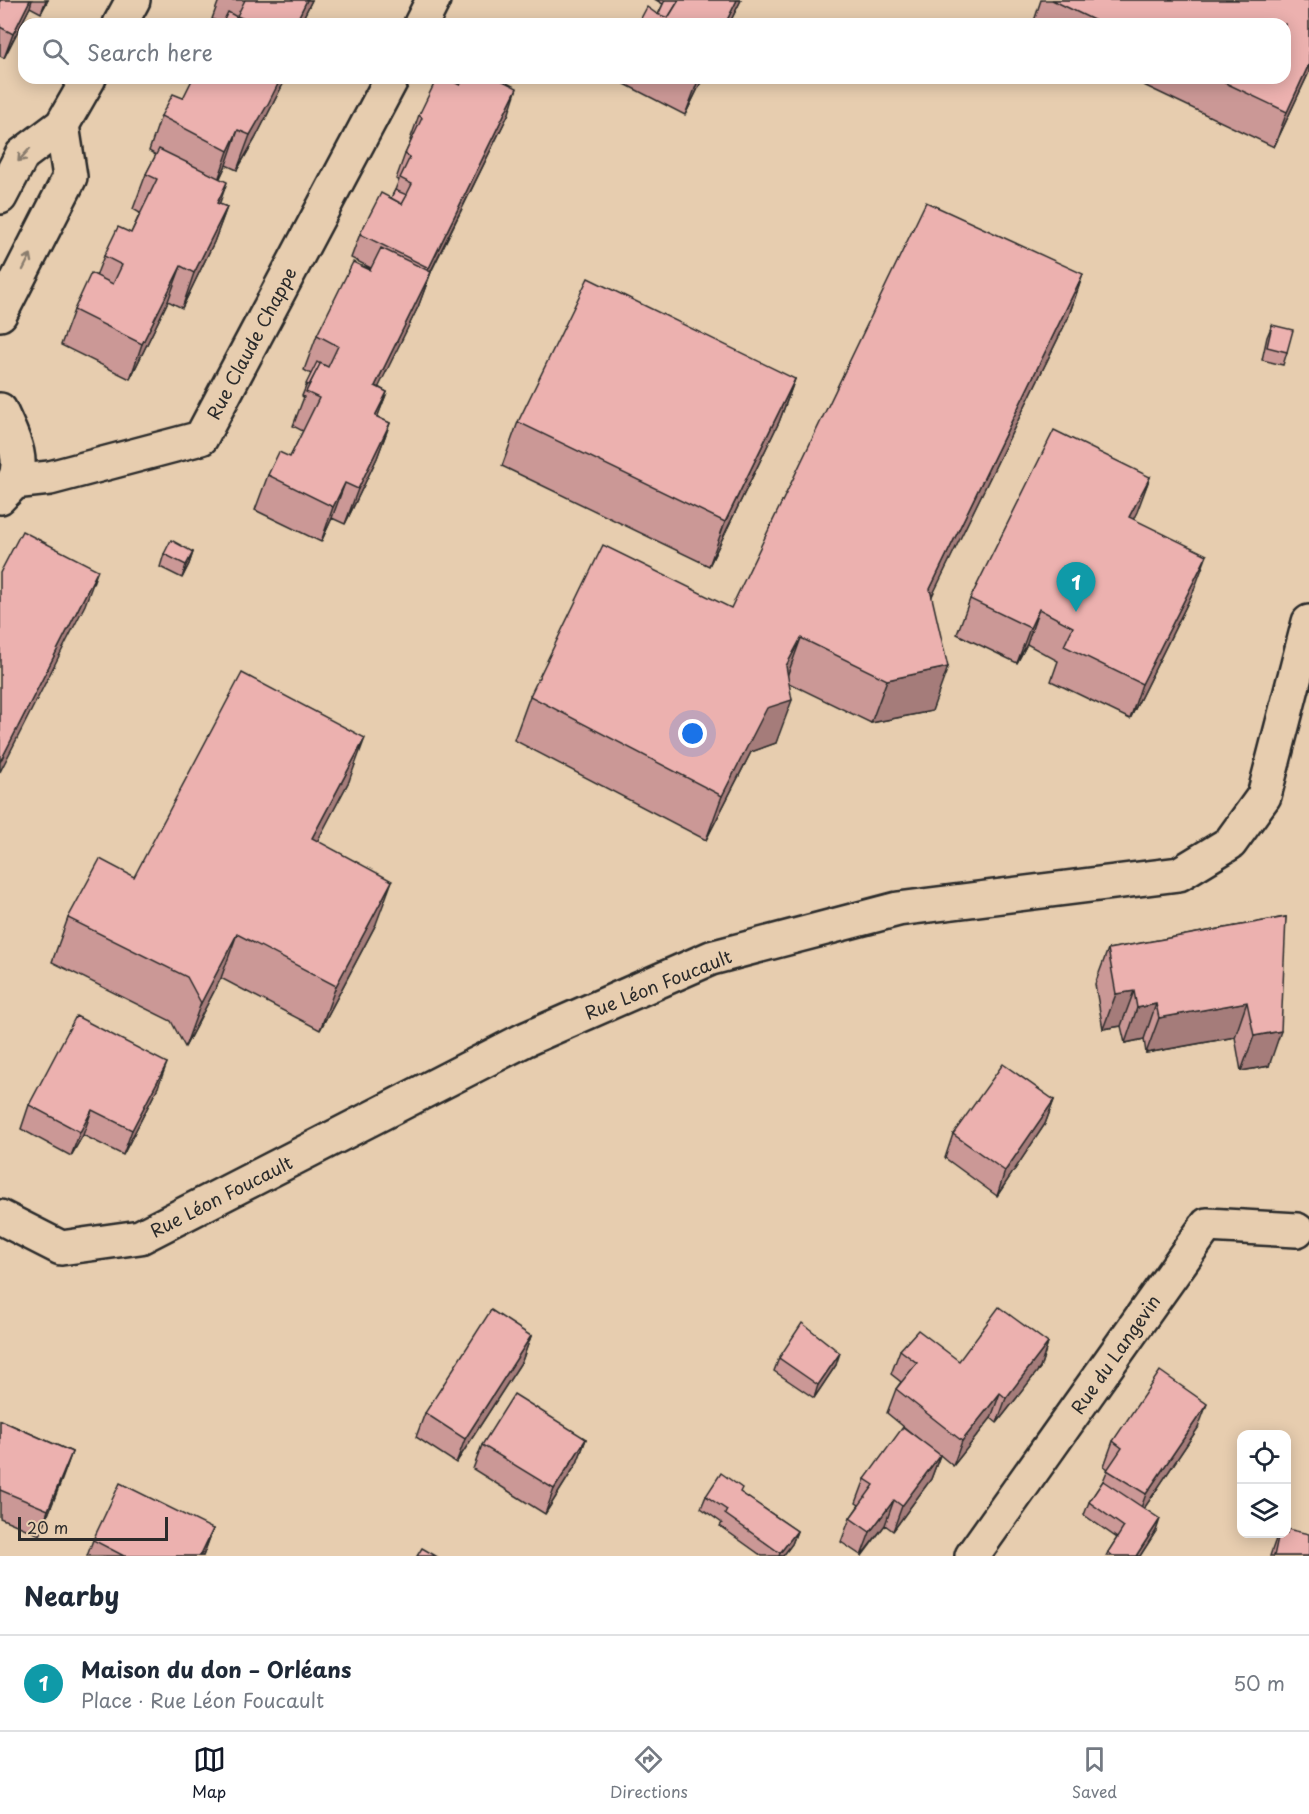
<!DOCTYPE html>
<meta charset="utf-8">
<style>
body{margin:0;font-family:"Playpen Sans",sans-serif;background:#f6f6f7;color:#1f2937}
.controls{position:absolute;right:18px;bottom:18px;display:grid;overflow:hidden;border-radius:12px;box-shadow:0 3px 15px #0003}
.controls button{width:54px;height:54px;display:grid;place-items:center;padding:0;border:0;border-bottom:2px solid #e0e1e3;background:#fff;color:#1f2937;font:30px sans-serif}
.scale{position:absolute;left:18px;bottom:15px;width:150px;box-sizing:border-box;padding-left:6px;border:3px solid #2b2b2b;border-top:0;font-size:16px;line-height:21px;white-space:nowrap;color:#2b2b2b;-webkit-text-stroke:4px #e7cdaf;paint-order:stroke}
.you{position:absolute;left:693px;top:734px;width:21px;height:21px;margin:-15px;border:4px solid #fff;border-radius:50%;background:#1a73e8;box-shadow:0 0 0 9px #1a73e833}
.badge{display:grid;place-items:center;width:39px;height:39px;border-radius:50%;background:#111827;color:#fff;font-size:20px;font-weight:700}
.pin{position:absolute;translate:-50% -50px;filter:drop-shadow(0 2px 3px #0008)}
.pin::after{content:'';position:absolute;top:32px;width:21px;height:18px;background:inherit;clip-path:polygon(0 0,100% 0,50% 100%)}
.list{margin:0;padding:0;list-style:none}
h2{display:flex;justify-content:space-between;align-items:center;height:78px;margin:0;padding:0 24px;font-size:26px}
h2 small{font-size:20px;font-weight:400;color:#747a83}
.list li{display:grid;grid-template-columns:39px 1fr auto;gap:18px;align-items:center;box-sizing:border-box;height:96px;padding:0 24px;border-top:2px solid #e0e1e3}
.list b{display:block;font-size:22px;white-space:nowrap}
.list p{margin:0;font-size:20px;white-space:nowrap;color:#747a83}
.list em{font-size:20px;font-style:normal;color:#747a83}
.icon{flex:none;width:33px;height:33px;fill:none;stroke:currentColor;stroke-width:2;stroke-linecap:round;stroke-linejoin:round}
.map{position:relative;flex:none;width:1309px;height:1556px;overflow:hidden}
.search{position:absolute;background:#fff;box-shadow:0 3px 15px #0003;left:18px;right:18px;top:18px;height:66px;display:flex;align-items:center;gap:15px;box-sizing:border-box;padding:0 21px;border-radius:18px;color:#747a83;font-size:22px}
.sheet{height:174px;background:#fff}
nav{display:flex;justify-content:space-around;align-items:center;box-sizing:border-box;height:84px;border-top:2px solid #e0e1e3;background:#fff;font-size:16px;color:#747a83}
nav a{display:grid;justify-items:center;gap:3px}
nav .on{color:#111827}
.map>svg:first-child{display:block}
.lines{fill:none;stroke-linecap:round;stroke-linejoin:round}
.minor-casing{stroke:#2b2b2b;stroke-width:38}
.minor{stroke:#e7cdaf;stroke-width:33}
.wall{fill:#cb9896;stroke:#2b2b2b;stroke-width:1.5}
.shaded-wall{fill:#a57c7a;stroke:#2b2b2b;stroke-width:1.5}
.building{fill:#ecb1af;stroke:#2b2b2b;stroke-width:1.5}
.oneway{stroke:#897c6d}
.labels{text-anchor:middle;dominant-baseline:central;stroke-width:5;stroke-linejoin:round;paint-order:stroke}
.street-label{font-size:18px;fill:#2b2b2b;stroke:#e7cdaf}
</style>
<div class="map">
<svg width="1309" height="1556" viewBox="0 0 1309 1556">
<rect width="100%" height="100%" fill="#e7cdaf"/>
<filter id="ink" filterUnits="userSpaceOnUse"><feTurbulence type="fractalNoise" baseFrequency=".0167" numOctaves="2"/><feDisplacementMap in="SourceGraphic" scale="12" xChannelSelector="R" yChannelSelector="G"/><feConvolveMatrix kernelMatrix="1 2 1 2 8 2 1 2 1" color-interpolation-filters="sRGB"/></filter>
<g filter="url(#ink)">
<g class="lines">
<!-- minor casing -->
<g class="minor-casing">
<g id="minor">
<path d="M120 24 133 0"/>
<path d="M421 24 433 0"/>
<path d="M0 197 22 155 62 125 89 78"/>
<path d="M0 314 70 177 62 125"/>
<path d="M0 410C9 432 27 459 13 483 10 488 4 492 0 497"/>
<path d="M13 482 50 478 201 438 392 78"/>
<path d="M0 1217 61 1248 140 1237 524 1040 711 958 898 909 1179 874 1230 843 1264 796 1309 622"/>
<path d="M972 1556 1207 1225 1297 1230"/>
</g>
</g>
<!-- minor -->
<use href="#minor" class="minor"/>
</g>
<!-- wall -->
<g class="wall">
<path d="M0 0H48L41 13 30 7 4 58 0 56Z"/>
<path d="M219 0H312L300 24H222L212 19Z"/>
<path d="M656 0H741L729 24 658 15 663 4Z"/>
<path d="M1041 0H1309V72L1274 147 1129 78H1285V24H1033Z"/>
<path d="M615 78H703L685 115 615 79Z"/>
<path d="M283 84 255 139 237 170 226 165 220 178 219 204 227 207 214 242 182 308 168 301 130 379 61 345 74 310 96 276 104 256 131 233 140 213 133 209 146 174 156 155 149 151 161 116 183 98Z"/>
<path d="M509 113 431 272 418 307 378 387 387 392 377 417 390 423 377 458 345 524 332 518 321 542 255 510 268 475 290 457 303 431 293 426 304 397 302 396 311 374 304 370 317 335 362 266 371 269V268L351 258 360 234 391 198 395 190 399 180 396 179 405 154 411 141 410 140 419 115Z"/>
<path d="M1083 274 1068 318 931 597 932 711 871 723 789 683 776 743 751 752 706 840 514 740 530 696 731 608Z"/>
<path d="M1272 325 1287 352 1283 365 1262 360 1267 337Z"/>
<path d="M795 379 779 422 709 566 502 466 518 422Z"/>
<path d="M1150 477 1133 519 1194 590 1130 719 1051 681 1058 661 1027 644 1017 663 957 634 970 599Z"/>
<path d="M193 552 189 564 182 578 160 567 164 554Z"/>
<path d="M349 781 317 841 376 924 320 1030 221 978 185 1047 171 1021 52 962 68 918 134 877Z"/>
<path d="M1286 917 1269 1066 1241 1071 1235 1037 1146 1053 1144 1039 1125 1043 1121 1026 1103 1029 1095 984 1108 949Z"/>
<path d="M158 1087 123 1155 83 1135 71 1156 21 1129 29 1105Z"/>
<path d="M1054 1100 1045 1124 997 1196 945 1158 953 1134Z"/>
<path d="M531 1336 522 1361 456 1463 416 1437 425 1413Z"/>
<path d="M1048 1343 1040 1368 997 1423 991 1418 953 1466 940 1455 931 1479 893 1531 885 1525 862 1556 841 1542 850 1518 859 1505 856 1503 865 1479 921 1441 887 1413 896 1389 901 1382 891 1374 900 1350 959 1361Z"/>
<path d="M779 1358 836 1365 814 1398 774 1371Z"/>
<path d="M0 1420 72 1452 40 1535 0 1518Z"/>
<path d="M1198 1428 1144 1508 1156 1531 1140 1556H1106L1108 1552 1117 1538 1084 1515 1089 1502 1103 1481 1108 1469 1104 1466 1113 1441Z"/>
<path d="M586 1439 577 1463 545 1514 473 1469 482 1445Z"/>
<path d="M741 1493 797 1531 792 1544 783 1556H762L720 1526 722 1523 701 1508 706 1496Z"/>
<path d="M213 1529 203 1556H87L93 1540Z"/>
<path d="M1278 1533H1287L1309 1556H1270Z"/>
</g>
<!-- shaded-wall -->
<g class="shaded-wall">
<path d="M30 0H32L30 7 4 58 13 34Z"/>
<path d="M46 0H48L41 13Z"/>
<path d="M307 0H312L300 24H295Z"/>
<path d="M737 0H741L729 24H725Z"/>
<path d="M1309 64V72L1274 147 1287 112Z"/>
<path d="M281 78H285L283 84 255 139 237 170 250 135Z"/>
<path d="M699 78H703L685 115Z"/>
<path d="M517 88 509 113 420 293 429 268Z"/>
<path d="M238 130 226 165 216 186 228 151Z"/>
<path d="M227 182 215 217 217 203Z"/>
<path d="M227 207 214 242 182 308 194 273Z"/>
<path d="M181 266 168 301 130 379 142 344Z"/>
<path d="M431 272 418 307 362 421 375 386Z"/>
<path d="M1083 274 1068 318 914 633 930 589Z"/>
<path d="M795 379 779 422 709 566 725 522Z"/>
<path d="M387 392 374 426 375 416Z"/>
<path d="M390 423 377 458 345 524 358 489Z"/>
<path d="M1150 477 1137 512 1117 552 1129 517Z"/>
<path d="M345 483 332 518 321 542 333 507Z"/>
<path d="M193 552 189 564 182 578 186 565Z"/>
<path d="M1207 555 1194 590 1130 719 1142 684Z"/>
<path d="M98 570 85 605 0 772V762Z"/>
<path d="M1039 609 1027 644 1017 663 1030 628Z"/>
<path d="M801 638 785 682 792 700 776 743 751 752 706 840 722 796 786 666Z"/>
<path d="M948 667 932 711 871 723 887 680Z"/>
<path d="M365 738 349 781 296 882 312 838Z"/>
<path d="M392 881 376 924 320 1030 336 986Z"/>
<path d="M237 934 221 978 185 1047 201 1003Z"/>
<path d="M1134 991 1121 1026 1103 1029 1116 994Z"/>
<path d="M1247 1002 1235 1037 1146 1053 1159 1018Z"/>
<path d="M1156 1004 1144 1039 1125 1043 1137 1008Z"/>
<path d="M1281 1031 1269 1066 1241 1071 1254 1036Z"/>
<path d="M167 1063 158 1087 123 1155 132 1130Z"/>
<path d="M1054 1100 1045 1124 997 1196 1005 1171Z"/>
<path d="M92 1110 83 1135 71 1156 80 1132Z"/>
<path d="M531 1336 522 1361 456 1463 465 1439Z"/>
<path d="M1048 1343 1040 1368 997 1423 1006 1398Z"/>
<path d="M840 1353 836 1365 814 1398 818 1385Z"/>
<path d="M1000 1393 991 1418 953 1466 962 1441Z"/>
<path d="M1207 1404 1198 1428 1137 1519 1146 1494Z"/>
<path d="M586 1439 577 1463 545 1514 554 1489Z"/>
<path d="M72 1452 63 1477 40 1535 48 1510Z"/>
<path d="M940 1455 931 1479 893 1531 902 1506Z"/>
<path d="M894 1500 885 1525 861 1556 870 1532Z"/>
<path d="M1160 1519 1156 1531 1140 1556H1136Z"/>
<path d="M213 1529 203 1556H200Z"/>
<path d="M797 1531 792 1544 783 1556H779L780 1553Z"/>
</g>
<!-- building -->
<g class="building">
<path d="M0 0H30L13 34 0 27Z"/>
<path d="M245 0H307L295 24H250L251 22 237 16Z"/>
<path d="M665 0H679L668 18 658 15Z"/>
<path d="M679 0H737L725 24H638L647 7 657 14 668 18Z"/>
<path d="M1052 0H1309V64L1287 112 1215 78H1285V24H1102Z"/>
<path d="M228 12 237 17 234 24H222Z"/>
<path d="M193 78H281L268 104 250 135 238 130 228 151 161 116 173 94 183 98Z"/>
<path d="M437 78H446L460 85 464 78H497L517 88 429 268 360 234 381 193 402 204 412 184 400 178 410 157 405 154 422 118 419 115Z"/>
<path d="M450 78H464L460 85 449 79Z"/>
<path d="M159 149 227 182 217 203 227 207 194 273 181 266 142 344 74 310 91 273 113 284 122 265 104 256 118 227 131 233 157 179 146 174Z"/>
<path d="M395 190 407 195 402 204 391 198Z"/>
<path d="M926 202 1083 274 930 589 948 667 887 680 801 638 786 666 792 700 767 708 722 796 530 696 603 545 731 608Z"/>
<path d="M381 248 431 272 375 386 387 392 375 416 390 423 358 489 345 483 333 507 268 475 279 452 290 457 319 398 306 392 320 363 328 367 338 346 317 335 353 262 370 270Z"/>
<path d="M588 278 795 379 725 522 518 422Z"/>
<path d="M1272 325 1293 330 1287 352 1267 347Z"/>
<path d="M317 362 320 364 309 385 306 384Z"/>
<path d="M1054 430 1150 477 1129 517 1207 555 1142 684 1064 646 1073 627 1039 609 1030 628 970 599Z"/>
<path d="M22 531 98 570 0 762V573Z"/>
<path d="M171 540 193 552 186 565 164 554Z"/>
<path d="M242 673 365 738 312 838 392 881 336 986 237 934 201 1003 187 977 68 918 100 859 134 877Z"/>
<path d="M1286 917 1281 1031 1254 1036 1247 1002 1159 1018 1156 1004 1137 1008 1134 991 1116 994 1108 949Z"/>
<path d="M76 1016 167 1063 132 1130 92 1110 80 1132 29 1105Z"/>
<path d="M1003 1064 1054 1100 1005 1171 953 1134Z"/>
<path d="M999 1307 1048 1343 1006 1398 1000 1393 962 1441 896 1389 917 1363 900 1350 918 1330 959 1361Z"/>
<path d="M491 1310 531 1336 465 1439 425 1413Z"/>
<path d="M802 1323 840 1353 818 1385 779 1358Z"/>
<path d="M1160 1371 1207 1404 1146 1494 1107 1470 1122 1448 1113 1441Z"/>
<path d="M514 1394 586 1439 554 1489 482 1445Z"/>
<path d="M0 1420 72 1452 48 1510 0 1490Z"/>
<path d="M903 1427 940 1455 902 1506 894 1500 870 1532 850 1518 874 1485 865 1479Z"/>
<path d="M721 1473 742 1488 740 1492 797 1531 780 1553 725 1514 727 1510 706 1496Z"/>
<path d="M1103 1481 1160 1519 1136 1556H1113L1108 1552 1124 1527 1089 1502Z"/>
<path d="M120 1483 213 1529 200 1556H124L93 1540Z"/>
<path d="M1287 1529 1309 1534V1556H1274L1279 1533H1287Z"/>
<path d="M422 1548 436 1556H417Z"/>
</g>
<!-- one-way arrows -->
<defs><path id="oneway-shaft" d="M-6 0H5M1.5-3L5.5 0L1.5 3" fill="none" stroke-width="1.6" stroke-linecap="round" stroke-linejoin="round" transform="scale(1.5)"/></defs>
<g class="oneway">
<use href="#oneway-shaft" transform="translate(24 155) rotate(132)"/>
<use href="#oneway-shaft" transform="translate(27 262) rotate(-63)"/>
</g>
</g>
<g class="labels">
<!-- street labels -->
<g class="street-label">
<text transform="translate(251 343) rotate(-62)">Rue Claude Chappe</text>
<text transform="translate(658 984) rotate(-22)">Rue Léon Foucault</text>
<text transform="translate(221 1196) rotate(-27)">Rue Léon Foucault</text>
<text transform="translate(1115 1354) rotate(-55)">Rue du Langevin</text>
</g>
</g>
</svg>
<div class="controls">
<button><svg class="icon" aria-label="locate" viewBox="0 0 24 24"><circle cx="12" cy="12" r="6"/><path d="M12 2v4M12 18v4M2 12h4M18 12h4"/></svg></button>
<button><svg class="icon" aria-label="layers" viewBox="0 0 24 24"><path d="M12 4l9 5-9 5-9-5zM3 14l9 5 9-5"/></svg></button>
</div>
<div class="scale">20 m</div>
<div class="you"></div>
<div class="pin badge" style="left:1076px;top:612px;background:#0f9aa8">1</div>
<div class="search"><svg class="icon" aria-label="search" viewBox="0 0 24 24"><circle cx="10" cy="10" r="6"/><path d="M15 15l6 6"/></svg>Search here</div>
</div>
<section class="sheet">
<h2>Nearby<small></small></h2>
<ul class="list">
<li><span class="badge" style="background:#0f9aa8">1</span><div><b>Maison du don – Orléans</b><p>Place · Rue Léon Foucault</p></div><em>50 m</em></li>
</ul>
</section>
<nav>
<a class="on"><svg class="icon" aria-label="map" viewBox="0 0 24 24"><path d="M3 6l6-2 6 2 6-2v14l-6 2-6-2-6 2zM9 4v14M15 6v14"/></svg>Map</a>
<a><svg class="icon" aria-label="directions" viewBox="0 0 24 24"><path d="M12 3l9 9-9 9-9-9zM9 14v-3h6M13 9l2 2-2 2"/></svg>Directions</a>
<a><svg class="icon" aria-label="saved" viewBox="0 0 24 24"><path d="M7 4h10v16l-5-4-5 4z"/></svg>Saved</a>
</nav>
